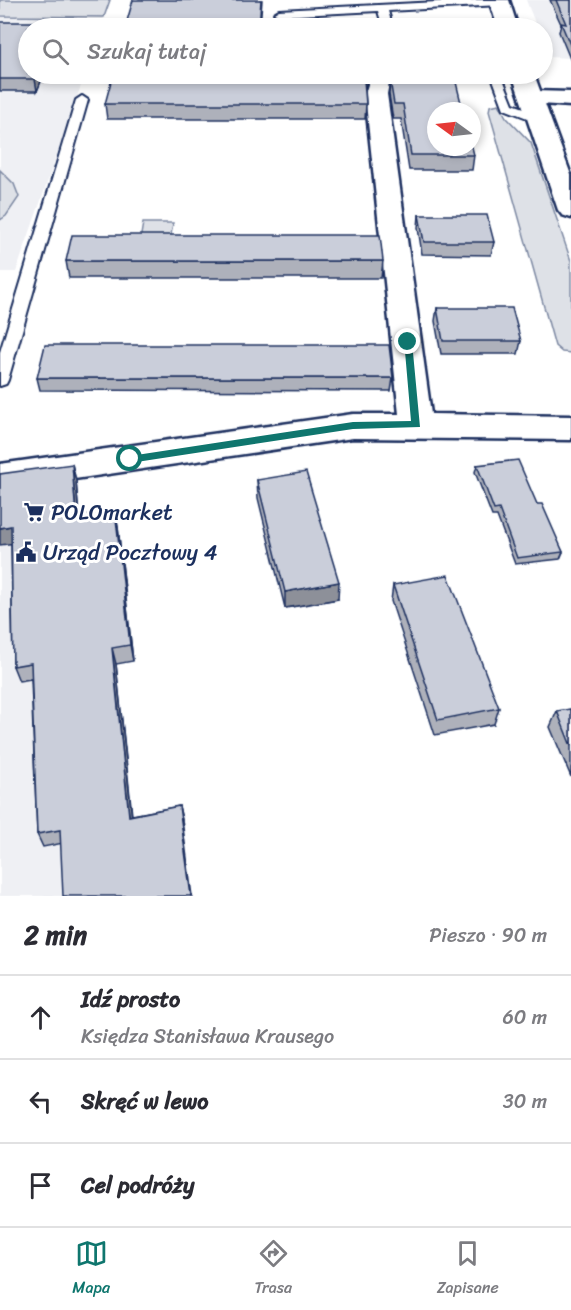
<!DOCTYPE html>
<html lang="pl">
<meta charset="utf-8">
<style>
body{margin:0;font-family:Sriracha,sans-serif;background:#f2f2f3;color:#2b2b33}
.compass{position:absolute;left:427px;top:102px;width:54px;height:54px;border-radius:50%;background:#fff;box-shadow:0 3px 9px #0003;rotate:285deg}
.stop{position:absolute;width:18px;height:18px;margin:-14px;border:4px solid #0f766e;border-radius:50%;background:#fff}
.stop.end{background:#0f766e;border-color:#fff;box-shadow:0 2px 6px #0008}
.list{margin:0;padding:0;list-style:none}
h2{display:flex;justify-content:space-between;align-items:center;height:78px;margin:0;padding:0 24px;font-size:26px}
h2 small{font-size:20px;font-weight:400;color:#7c7c81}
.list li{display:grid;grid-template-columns:39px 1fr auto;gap:18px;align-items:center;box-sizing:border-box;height:84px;padding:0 24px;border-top:2px solid #e1e1e2}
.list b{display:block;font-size:22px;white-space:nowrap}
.list p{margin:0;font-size:20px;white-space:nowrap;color:#7c7c81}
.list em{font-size:20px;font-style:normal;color:#7c7c81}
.icon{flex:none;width:33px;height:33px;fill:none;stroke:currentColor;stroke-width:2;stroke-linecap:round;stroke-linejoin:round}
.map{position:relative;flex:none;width:571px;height:896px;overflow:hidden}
.search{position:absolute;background:#fff;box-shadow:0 3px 9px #0003;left:18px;right:18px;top:18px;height:66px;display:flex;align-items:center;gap:15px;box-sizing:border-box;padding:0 21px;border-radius:33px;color:#7c7c81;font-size:22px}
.sheet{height:330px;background:#fff}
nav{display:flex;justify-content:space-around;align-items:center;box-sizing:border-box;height:84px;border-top:2px solid #e1e1e2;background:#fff;font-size:16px;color:#7c7c81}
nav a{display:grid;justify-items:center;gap:3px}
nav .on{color:#0f766e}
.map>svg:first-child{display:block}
.built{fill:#eff0f4}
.green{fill:#dee1e7;stroke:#7c88a2;stroke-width:1.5}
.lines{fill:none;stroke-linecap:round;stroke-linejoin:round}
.lane-casing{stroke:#1b2f5e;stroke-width:4}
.street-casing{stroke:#1b2f5e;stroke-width:5}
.secondary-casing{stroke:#1b2f5e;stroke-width:5}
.lane{fill:#fff;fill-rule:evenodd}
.street{fill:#fff;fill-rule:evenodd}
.secondary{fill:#fff;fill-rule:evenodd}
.wall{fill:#aeb1bb;stroke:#1b2f5e;stroke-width:1.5}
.shaded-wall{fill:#8d9099;stroke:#1b2f5e;stroke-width:1.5}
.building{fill:#caceda;stroke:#1b2f5e;stroke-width:1.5}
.route{fill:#0f766e}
.labels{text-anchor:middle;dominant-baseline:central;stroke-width:6;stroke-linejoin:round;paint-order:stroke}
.poi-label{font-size:22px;fill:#1b2f5e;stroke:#fff;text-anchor:start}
</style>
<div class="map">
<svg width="571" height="896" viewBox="0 0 571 896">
<rect width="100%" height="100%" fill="#fff"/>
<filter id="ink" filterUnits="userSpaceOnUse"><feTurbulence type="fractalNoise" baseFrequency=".0167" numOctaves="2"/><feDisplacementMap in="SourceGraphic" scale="12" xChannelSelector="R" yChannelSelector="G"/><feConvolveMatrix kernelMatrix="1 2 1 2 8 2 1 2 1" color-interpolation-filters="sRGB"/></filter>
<g filter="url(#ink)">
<!-- built -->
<g class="built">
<path d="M526 0H571V58L548 57 543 43 542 28H537Z"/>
<path d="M0 16 104 17 100 28H28V74H85L16 272H0Z"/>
<path d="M16 543 19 681 36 678 43 847 66 843 68 896H0V545Z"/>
</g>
<!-- green -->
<g class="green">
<path d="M0 0H110L104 17 0 16Z"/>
<path d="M499 104 506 117 531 143 571 261V353L562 352 555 346 489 111 490 106Z"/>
<path d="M0 170 14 184 19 197 6 216 0 220Z"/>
<path d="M143 223H173L170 241H140Z"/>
</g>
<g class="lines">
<!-- lane casing -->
<g class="lane-casing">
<g id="lane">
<path d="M477 0H504L505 2 500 5 388 11 393 28H383L378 11 279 16 274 13 279 10Z"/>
<path d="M383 74H396L382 86H374V80Z"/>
<path d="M491 74H501L513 104 543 115 545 118 543 121H535L504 109Z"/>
<path d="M82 96 88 100 8 380 6 384 0 386V352L76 100Z"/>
</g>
</g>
<!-- street casing -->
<g class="street-casing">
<g id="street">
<path d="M378 77 386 78 389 83 387 94 431 414 571 416V440L353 438 0 490V464L353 414H399L365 94 370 78Z"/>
<path d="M532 91 571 92V106L524 103 521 98 524 93Z"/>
</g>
</g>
<!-- secondary casing -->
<g class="secondary-casing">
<g id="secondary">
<path d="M489 0H509L518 28H498Z"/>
<path d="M512 74H534L571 175V218L562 215 558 210Z"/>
</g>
</g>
<!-- lane -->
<use href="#lane" class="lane"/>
<!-- street -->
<use href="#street" class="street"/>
<!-- secondary -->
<use href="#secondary" class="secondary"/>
</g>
<!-- wall -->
<g class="wall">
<path d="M550 0H571V61L559 32 561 24Z"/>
<path d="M0 22 44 74 37 91H0Z"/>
<path d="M391 74 474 155 472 170H409L401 119H393L389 94Z"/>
<path d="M368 77 365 88 366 104 365 119H107L105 104Z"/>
<path d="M419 215 494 242 491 255 422 254 418 228Z"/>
<path d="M66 261H383L381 278H69Z"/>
<path d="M437 308 521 341 518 354H441L435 321Z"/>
<path d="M37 378H393L391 391 40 390Z"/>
<path d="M72 464 76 481 79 515 115 510 118 527 133 661 116 664 132 815 179 806 182 820 43 847 37 834 31 679 19 681 13 666 11 543Z"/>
<path d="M477 465 537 504 563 552 560 559 515 564 497 516H492L475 472Z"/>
<path d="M257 480 338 599 285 608 258 498Z"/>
<path d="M393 585 499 708 494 724 435 735 391 601Z"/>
<path d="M571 709V777L550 727 557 711Z"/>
</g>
<!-- shaded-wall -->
<g class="shaded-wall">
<path d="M261 0H262L260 28H259Z"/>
<path d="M37 74H44L37 91 35 79Z"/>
<path d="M366 74H378L368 77 363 94 364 80Z"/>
<path d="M72 464 76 481 80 532 76 516Z"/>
<path d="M115 510 118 527 133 661 130 645Z"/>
<path d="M11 526 16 543 0 545V528Z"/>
<path d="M339 582 338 599 285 608V592Z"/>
<path d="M112 648 116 664 133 829 129 816Z"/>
<path d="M179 806 182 820 192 896H191Z"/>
</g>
<!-- building -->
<g class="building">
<path d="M133 0H261L259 28H125Z"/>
<path d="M556 0H571V47L561 23 566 24Z"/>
<path d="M0 22H58L56 28H28V74H37L35 79H0Z"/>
<path d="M113 74H366L364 80 366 104H105Z"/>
<path d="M391 74H454L463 111H436V147H472L474 155H411L403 104H394L390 80Z"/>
<path d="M419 215H487L494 242H424Z"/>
<path d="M72 235H380L383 261H66Z"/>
<path d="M437 308H512L521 341H443Z"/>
<path d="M45 345H389L393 378H37Z"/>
<path d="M518 460 537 504H542L563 552 517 558 499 509 494 510 477 465Z"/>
<path d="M72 464 76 516 115 510 130 645 112 648 129 816 179 806 191 896H63L60 830 37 834 31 663 13 666 11 526 0 528V474Z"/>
<path d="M306 472 339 582 285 592 257 480Z"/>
<path d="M448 575 499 708 438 720 393 585Z"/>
<path d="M571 709V746L557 711Z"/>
</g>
</g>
<!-- route -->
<path class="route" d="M404 340 412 342 420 427 353 429 130 463 125 459 130 456 353 422 411 421Z"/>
<!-- icons -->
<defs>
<g id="supermarket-bare" transform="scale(1.62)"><path d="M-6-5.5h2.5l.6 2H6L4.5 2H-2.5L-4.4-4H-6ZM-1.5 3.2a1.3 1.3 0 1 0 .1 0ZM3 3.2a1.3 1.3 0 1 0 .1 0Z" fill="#1b2f5e" stroke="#fff" stroke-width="2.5" paint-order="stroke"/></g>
<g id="civic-bare" transform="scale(1.62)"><path d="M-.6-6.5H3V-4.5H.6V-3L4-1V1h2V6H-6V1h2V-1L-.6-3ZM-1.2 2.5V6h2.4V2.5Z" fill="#1b2f5e" stroke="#fff" stroke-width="2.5" paint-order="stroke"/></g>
</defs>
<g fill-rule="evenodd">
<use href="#supermarket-bare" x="34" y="512"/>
<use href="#civic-bare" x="26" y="552"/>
</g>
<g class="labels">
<!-- poi labels -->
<g class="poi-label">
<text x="51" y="512">POLOmarket</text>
<text x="43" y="552">Urząd Pocztowy 4</text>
</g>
</g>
</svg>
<svg class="compass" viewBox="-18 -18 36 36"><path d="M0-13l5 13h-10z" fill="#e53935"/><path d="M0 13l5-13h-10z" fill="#7c7c81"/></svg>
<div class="stop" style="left:130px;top:459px"></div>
<div class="stop end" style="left:408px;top:342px"></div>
<div class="search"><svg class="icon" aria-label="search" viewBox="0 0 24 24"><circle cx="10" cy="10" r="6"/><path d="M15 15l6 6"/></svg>Szukaj tutaj</div>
</div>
<section class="sheet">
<h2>2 min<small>Pieszo · 90 m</small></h2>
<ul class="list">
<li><svg class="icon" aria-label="ahead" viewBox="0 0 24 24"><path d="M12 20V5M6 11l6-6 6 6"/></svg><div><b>Idź prosto</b><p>Księdza Stanisława Krausego</p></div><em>60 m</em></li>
<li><svg class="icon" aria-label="left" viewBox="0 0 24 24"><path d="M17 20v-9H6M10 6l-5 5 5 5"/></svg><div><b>Skręć w lewo</b></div><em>30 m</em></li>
<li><svg class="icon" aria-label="arrive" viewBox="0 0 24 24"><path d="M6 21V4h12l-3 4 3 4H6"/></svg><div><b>Cel podróży</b></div></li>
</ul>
</section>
<nav>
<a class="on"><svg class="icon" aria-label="map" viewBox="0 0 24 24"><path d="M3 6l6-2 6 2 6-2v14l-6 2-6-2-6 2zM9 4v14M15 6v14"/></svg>Mapa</a>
<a><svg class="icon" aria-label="directions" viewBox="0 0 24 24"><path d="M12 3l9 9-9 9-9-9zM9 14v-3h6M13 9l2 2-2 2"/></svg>Trasa</a>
<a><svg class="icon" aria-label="saved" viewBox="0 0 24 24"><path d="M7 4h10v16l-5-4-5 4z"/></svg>Zapisane</a>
</nav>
